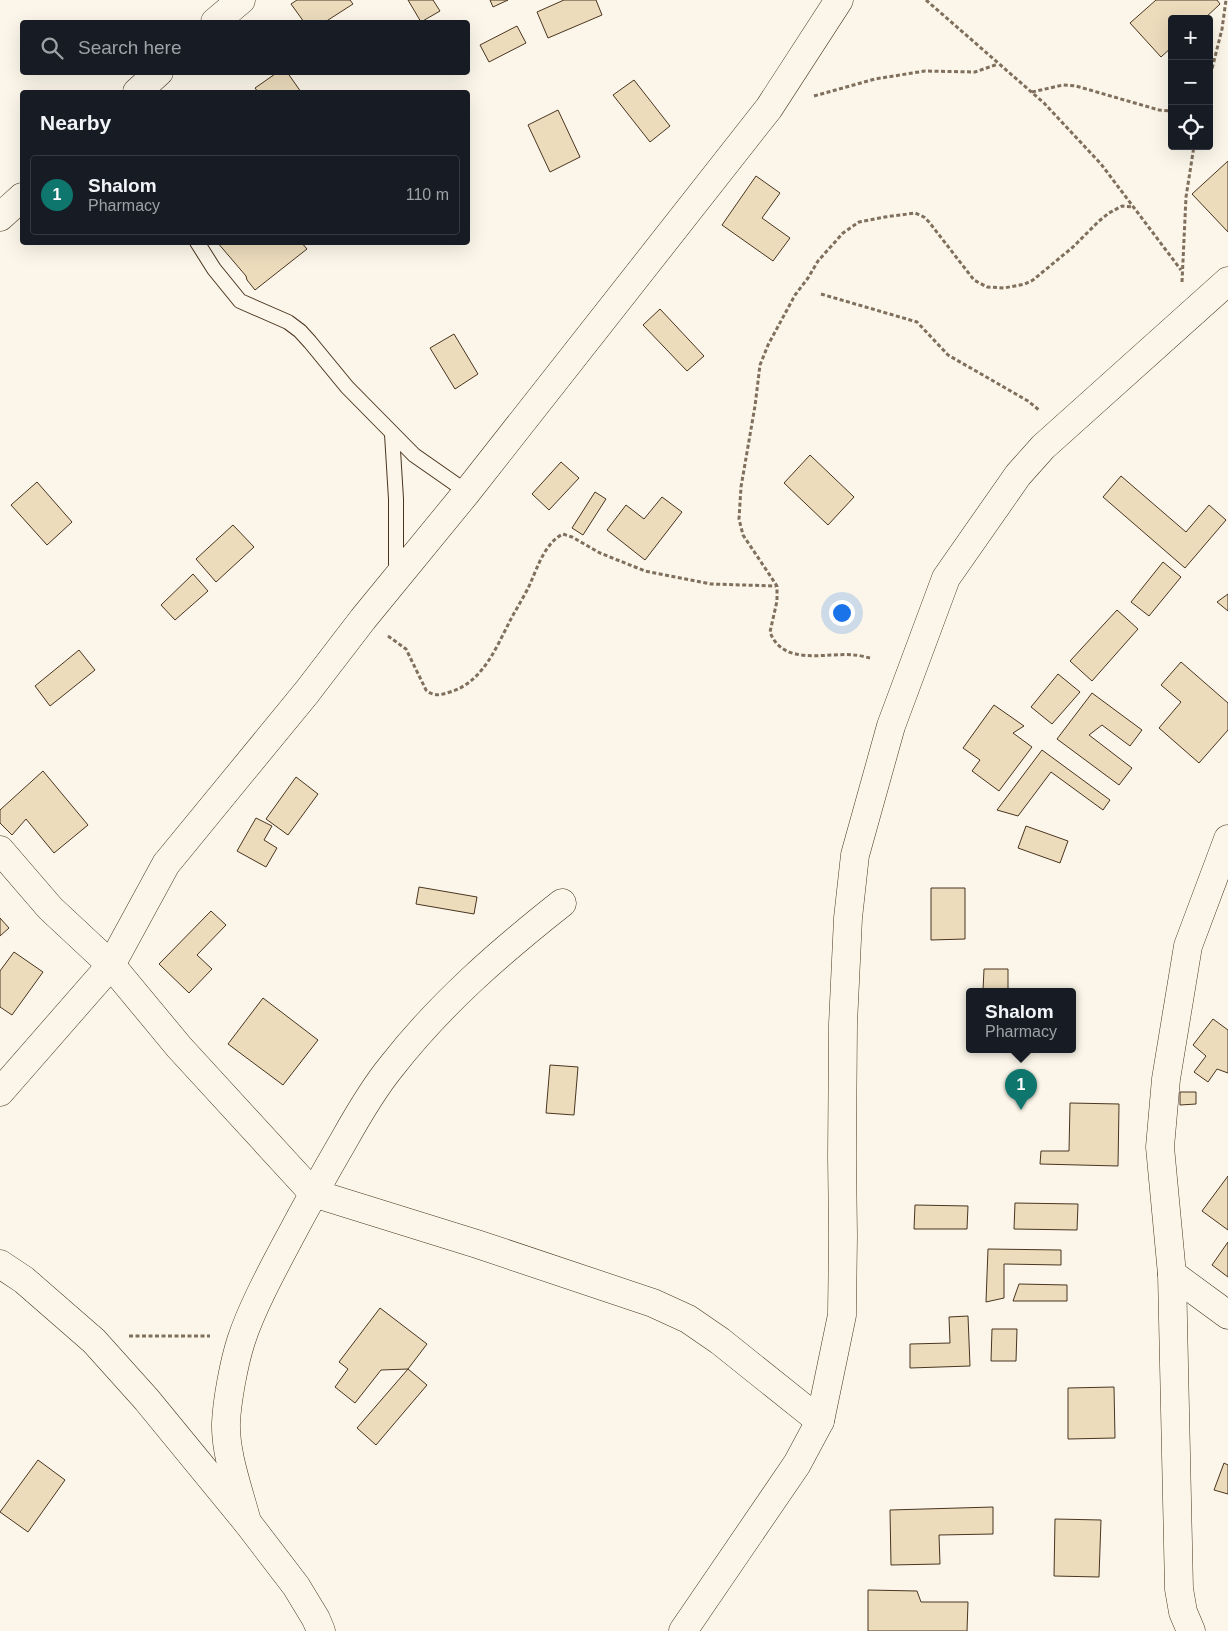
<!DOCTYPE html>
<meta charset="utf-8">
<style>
body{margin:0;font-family:Arial,sans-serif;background:#242831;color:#f1f3f6}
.controls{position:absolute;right:15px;top:15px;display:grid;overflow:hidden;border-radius:5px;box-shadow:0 5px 20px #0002}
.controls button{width:45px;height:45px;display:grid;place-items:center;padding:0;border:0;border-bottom:1px solid #363941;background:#171b24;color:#f1f3f6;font:25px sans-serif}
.you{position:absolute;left:841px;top:612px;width:18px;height:18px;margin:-12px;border:4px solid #fff;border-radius:50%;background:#1a73e8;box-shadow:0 0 0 8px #1a73e833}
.badge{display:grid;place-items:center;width:32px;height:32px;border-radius:50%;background:#0f766e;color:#fff;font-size:16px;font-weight:700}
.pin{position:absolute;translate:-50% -41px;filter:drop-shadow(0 1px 2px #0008)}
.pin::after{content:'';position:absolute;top:26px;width:18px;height:15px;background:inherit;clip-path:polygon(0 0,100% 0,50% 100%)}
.popup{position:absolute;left:966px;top:988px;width:110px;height:65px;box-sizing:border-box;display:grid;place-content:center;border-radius:5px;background:#171b24;filter:drop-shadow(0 1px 4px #0005);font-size:16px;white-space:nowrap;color:#9ea1a6}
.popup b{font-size:19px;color:#f1f3f6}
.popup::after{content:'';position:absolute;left:50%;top:100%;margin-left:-10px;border:10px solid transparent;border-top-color:#171b24}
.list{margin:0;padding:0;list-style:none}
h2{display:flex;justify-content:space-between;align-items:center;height:65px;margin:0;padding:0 20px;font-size:21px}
h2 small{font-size:16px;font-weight:400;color:#9ea1a6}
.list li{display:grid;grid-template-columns:32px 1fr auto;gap:15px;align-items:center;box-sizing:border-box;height:80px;margin:0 10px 10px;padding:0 10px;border:1px solid #363941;border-radius:5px}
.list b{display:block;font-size:19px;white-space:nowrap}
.list p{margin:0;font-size:16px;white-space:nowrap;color:#9ea1a6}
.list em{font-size:16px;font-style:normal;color:#9ea1a6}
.icon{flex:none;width:28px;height:28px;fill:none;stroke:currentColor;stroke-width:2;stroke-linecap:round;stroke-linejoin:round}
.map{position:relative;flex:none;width:1228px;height:1631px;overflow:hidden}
.search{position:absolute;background:#171b24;box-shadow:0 5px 20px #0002;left:20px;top:20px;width:450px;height:55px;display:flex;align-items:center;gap:12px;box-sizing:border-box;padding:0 18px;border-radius:5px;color:#9ea1a6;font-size:19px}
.panel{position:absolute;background:#171b24;box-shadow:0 5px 20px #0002;left:20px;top:90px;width:450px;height:155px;border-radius:5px}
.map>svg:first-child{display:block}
.building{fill:#ecdcbc;stroke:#4a3520}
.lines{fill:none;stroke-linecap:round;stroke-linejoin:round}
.service-casing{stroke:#4a3520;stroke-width:16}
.minor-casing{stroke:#4a3520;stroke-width:29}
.path{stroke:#7f6f5c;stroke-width:3;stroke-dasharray:4 2.5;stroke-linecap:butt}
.service{stroke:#fbf6e9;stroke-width:14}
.minor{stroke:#fbf6e9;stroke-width:28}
</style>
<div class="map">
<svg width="1228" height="1631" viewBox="0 0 1228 1631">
<rect width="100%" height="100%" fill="#fbf6e9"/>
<!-- building -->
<g class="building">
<path d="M297 0H350L353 4 325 22H304L291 4Z"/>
<path d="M408 0H433L440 11 421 22Z"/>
<path d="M490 0H508L493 7Z"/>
<path d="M564 0H596L602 15 548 38 537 12Z"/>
<path d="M1156 0H1217L1220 4 1204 19H1172V47L1161 57 1130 23Z"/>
<path d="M517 26 526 43 489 62 480 45Z"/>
<path d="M278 72H287L301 92H258L255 88Z"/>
<path d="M634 80 670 126 650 142 613 95Z"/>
<path d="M558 110 580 157 550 172 528 125Z"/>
<path d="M1228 161V232L1192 194Z"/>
<path d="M756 176 780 193 762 218 790 238 773 261 722 225Z"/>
<path d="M217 242H301L307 249 255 290 247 280 246 276Z"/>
<path d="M660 309 704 356 687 371 643 325Z"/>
<path d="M454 334 478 374 455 389 430 348Z"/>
<path d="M810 455 854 497 828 525 784 483Z"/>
<path d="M561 462 579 478 549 510 532 494Z"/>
<path d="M1121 476 1186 532 1209 505 1226 520 1185 568 1103 497Z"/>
<path d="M37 482 72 522 47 545 11 505Z"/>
<path d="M595 492 606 499 583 535 572 528Z"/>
<path d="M662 497 682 512 645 560 607 530 626 505 644 519Z"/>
<path d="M233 525 254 547 216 582 196 559Z"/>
<path d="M1163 562 1181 577 1149 616 1131 602Z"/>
<path d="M193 574 208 591 175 620 161 605Z"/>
<path d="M1228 594V611L1217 602Z"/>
<path d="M1117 610 1138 629 1092 681 1070 661Z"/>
<path d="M79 650 95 670 50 706 35 686Z"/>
<path d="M1181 662 1228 703V730L1199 763 1159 728 1181 702 1161 685Z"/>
<path d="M1058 674 1080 692 1052 724 1031 707Z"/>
<path d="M1092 693 1142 730 1130 746 1102 725 1089 735 1132 768 1119 785 1057 739Z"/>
<path d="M994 705 1024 726 1013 733 1032 747 999 791 972 771 980 760 963 748Z"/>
<path d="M1042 750 1110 800 1103 810 1051 772 1018 816 997 810Z"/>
<path d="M43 771 88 825 54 853 26 819 12 835 0 823V810Z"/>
<path d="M296 777 318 794 288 835 266 819Z"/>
<path d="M256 818 272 826 264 840 277 848 266 867 237 851Z"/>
<path d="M1026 826 1068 841 1060 863 1018 848Z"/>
<path d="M419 887 477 897 474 914 416 904Z"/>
<path d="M931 888H965V939L931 940Z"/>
<path d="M211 911 226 925 197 955 212 969 189 993 159 964Z"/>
<path d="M0 918 9 928 0 936Z"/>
<path d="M14 952 43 972 12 1015 0 1007V971Z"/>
<path d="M984 969H1008V991H983Z"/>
<path d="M263 998 318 1040 283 1085 228 1044Z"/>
<path d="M1213 1019 1228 1030V1073L1217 1069 1208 1082 1194 1072 1206 1056 1193 1045Z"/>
<path d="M550 1065 578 1067 574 1115 546 1113Z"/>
<path d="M1180 1092H1196V1104L1180 1105Z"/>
<path d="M1070 1103 1119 1104 1118 1166 1040 1164 1041 1151H1069Z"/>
<path d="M1228 1176V1230L1202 1211Z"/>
<path d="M1015 1203 1078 1204 1077 1230 1014 1229Z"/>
<path d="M915 1205 968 1206 967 1229H914Z"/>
<path d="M1228 1242V1277L1212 1265Z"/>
<path d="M988 1249 1061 1250V1265L1004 1264V1298L986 1302Z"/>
<path d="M1019 1284 1067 1285V1301H1013Z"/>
<path d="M380 1308 427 1344 408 1369 381 1370 355 1403 335 1387 348 1369 339 1362Z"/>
<path d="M968 1316 970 1366 910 1368V1344L950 1343 949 1317Z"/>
<path d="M992 1329H1017L1016 1361H991Z"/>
<path d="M408 1369 427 1385 376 1445 357 1428Z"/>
<path d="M1114 1387 1115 1438 1068 1439V1388Z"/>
<path d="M38 1460 65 1480 28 1532 0 1512Z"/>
<path d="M1224 1463 1228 1465V1494L1214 1490Z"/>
<path d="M993 1507V1534L939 1535 940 1564 891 1565 890 1510Z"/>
<path d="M1055 1519 1101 1520 1099 1577 1054 1576Z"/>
<path d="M868 1590 917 1591 921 1602H968L967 1631H868Z"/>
</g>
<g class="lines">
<!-- service casing -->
<g class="service-casing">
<g id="service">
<path d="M197 242 214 269 240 301 288 322 300 331 310 342 347 387 414 455 467 492"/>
<path d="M392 434 396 499V575"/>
</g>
</g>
<!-- minor casing -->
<g class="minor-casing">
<g id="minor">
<path d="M215 22 241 0"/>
<path d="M137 92 159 72"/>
<path d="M0 217 22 197"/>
<path d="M0 850 50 908 111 965 179 1047 313 1193 477 1244 653 1303 688 1319 720 1341 820 1421"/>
<path d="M0 1092 111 965 166 864 307 692 363 619 467 492 769 108 839 0"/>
<path d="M0 1264 24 1280 94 1341 147 1400 247 1522 296 1586 316 1619 321 1631"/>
<path d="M1172 1274 1228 1315"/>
<path d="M247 1522C239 1491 225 1454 226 1423 227 1400 234 1363 241 1341 252 1307 274 1267 291 1235 308 1203 326 1171 344 1140 358 1115 373 1089 391 1067 440 1004 500 952 562 903"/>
<path d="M683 1631 797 1464 820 1421 842 1315 843 1236 842 1156 843 1024 848 918 855 855 891 726 946 578 1018 475 1043 447 1228 281"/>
<path d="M1191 1631 1183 1612 1179 1589 1172 1274 1160 1147 1166 1079 1188 946 1228 839"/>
</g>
</g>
<!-- path -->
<g class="path">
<path d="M926 0 1044 103 1101 164 1181 270"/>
<path d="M1209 81 1222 29 1226 0"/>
<path d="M1032 92 1063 85 1076 86 1159 110 1172 111"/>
<path d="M814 96 875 79 925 71 975 72 998 64"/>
<path d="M1182 282 1186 197 1194 146"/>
<path d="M821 294 917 322 948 355 1028 401 1039 410"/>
<path d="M388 636 406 649 426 690C434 697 441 695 450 692 484 682 497 645 512 617 518 606 525 595 530 584 538 566 545 543 563 534L572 537 600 553 645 571 711 584 776 586"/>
<path d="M870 658C865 657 859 655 854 655 827 652 783 667 770 632L777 601V586L743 535 739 519 741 487 755 406 760 365 768 345 795 295 808 278 818 261 843 233 859 222 885 217 915 213 924 217 929 222 974 280 987 287 1004 288 1025 284 1033 280 1073 247 1099 221 1109 213 1122 206 1133 207"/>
<path d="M129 1336H210"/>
</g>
<!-- service -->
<use href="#service" class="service"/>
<!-- minor -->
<use href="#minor" class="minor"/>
</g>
</svg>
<div class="controls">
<button>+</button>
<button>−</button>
<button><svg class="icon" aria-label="locate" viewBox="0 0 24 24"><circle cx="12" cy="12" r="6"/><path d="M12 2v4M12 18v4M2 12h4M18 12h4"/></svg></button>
</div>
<div class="you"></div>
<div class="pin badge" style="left:1021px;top:1110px">1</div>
<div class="popup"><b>Shalom</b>Pharmacy</div>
<div class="search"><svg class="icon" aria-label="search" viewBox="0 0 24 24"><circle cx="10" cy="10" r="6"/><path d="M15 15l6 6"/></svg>Search here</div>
<section class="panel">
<h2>Nearby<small></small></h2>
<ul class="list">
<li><span class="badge">1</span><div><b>Shalom</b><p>Pharmacy</p></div><em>110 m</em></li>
</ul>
</section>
</div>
